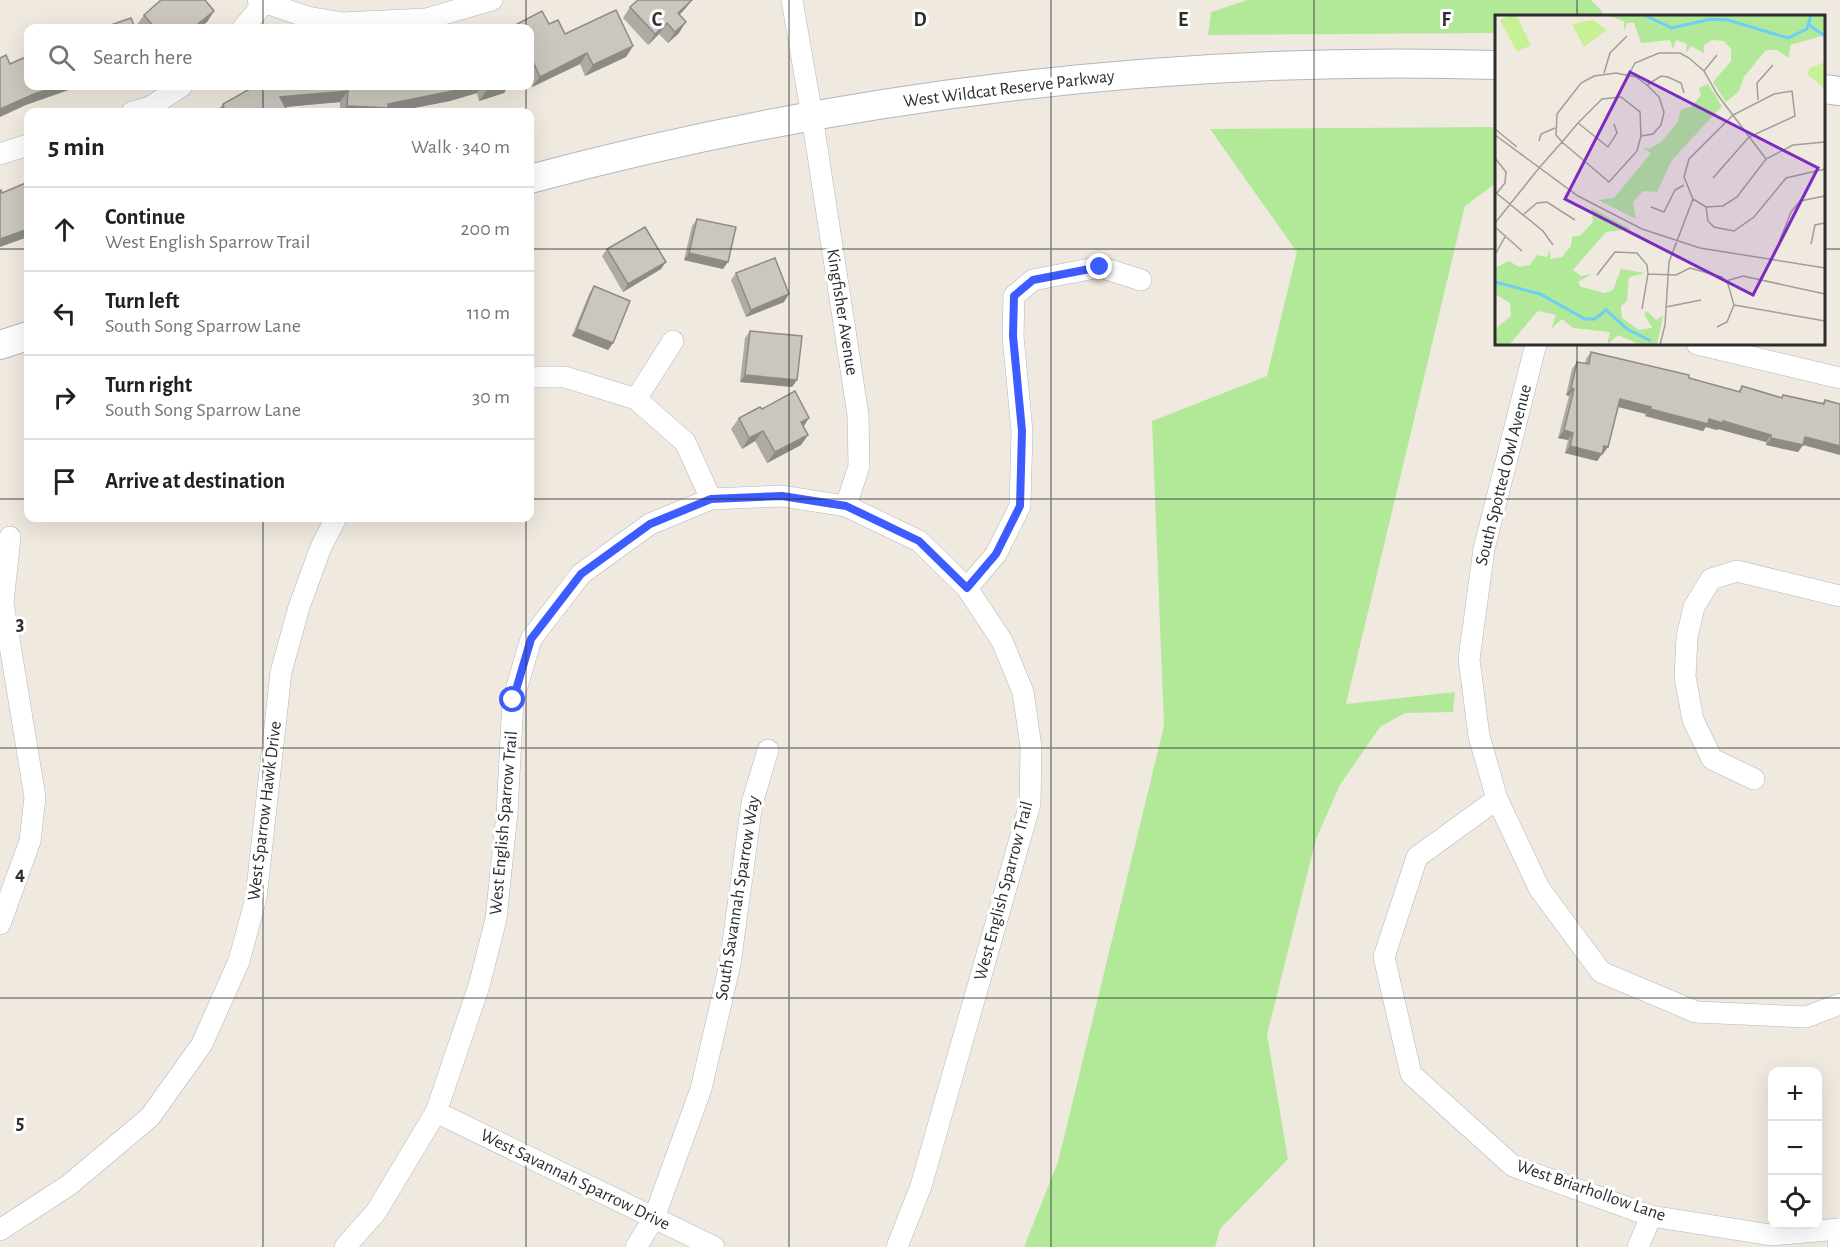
<!DOCTYPE html>
<meta charset="utf-8">
<style>
body{margin:0;font-family:"Alegreya Sans",sans-serif;background:#f6f6f6;color:#202124}
.controls{position:absolute;right:18px;bottom:18px;display:grid;overflow:hidden;border-radius:12px;box-shadow:0 6px 24px #0002}
.controls button{width:54px;height:54px;display:grid;place-items:center;padding:0;border:0;border-bottom:2px solid #e0e0e0;background:#fff;color:#202124;font:30px sans-serif}
.stop{position:absolute;width:18px;height:18px;margin:-14px;border:4px solid #3d5cff;border-radius:50%;background:#fff}
.stop.end{background:#3d5cff;border-color:#fff;box-shadow:0 2px 6px #0008}
.list{margin:0;padding:0;list-style:none}
h2{display:flex;justify-content:space-between;align-items:center;height:78px;margin:0;padding:0 24px;font-size:26px}
h2 small{font-size:20px;font-weight:400;color:#757577}
.list li{display:grid;grid-template-columns:39px 1fr auto;gap:18px;align-items:center;box-sizing:border-box;height:84px;padding:0 24px;border-top:2px solid #e0e0e0}
.list b{display:block;font-size:22px;white-space:nowrap}
.list p{margin:0;font-size:20px;white-space:nowrap;color:#757577}
.list em{font-size:20px;font-style:normal;color:#757577}
.icon{flex:none;width:33px;height:33px;fill:none;stroke:currentColor;stroke-width:2;stroke-linecap:round;stroke-linejoin:round}
.map{position:relative;flex:none;width:1840px;height:1247px;overflow:hidden}
.search{position:absolute;background:#fff;box-shadow:0 6px 24px #0002;left:24px;top:24px;width:510px;height:66px;display:flex;align-items:center;gap:15px;box-sizing:border-box;padding:0 21px;border-radius:12px;color:#757577;font-size:22px}
.panel{position:absolute;background:#fff;box-shadow:0 6px 24px #0002;left:24px;top:108px;width:510px;height:414px;border-radius:12px}
.map>svg:first-child{display:block}
.green{fill:#b2e999}
.lines{fill:none;stroke-linecap:round;stroke-linejoin:round}
.minor-casing{stroke:#b3b5c2;stroke-width:22}
.secondary-casing{stroke:#b3b5c2;stroke-width:30}
.minor{stroke:#fff;stroke-width:21}
.secondary{stroke:#fff;stroke-width:28}
.wall{fill:#afaba3}
.shaded-wall{fill:#8e8b85}
.building{fill:#cbc7be;stroke:#8e8b85;stroke-width:1.5}
.route{stroke:#3d5cff;stroke-width:8}
.grid{fill:none;stroke:#2d2d2d;stroke-width:1.5;stroke-opacity:0.55}
.labels{text-anchor:middle;dominant-baseline:central;stroke-width:6;stroke-linejoin:round;paint-order:stroke}
.street-label{font-size:18px;fill:#2d2d2d;stroke:#fff}
.inset-river{fill:none;stroke:#6dcef7;stroke-width:3}
.inset-road{fill:none;stroke:#a19e98;stroke-width:1.5}
.view{fill:#7b2cbf;fill-opacity:0.15;stroke:#7b2cbf;stroke-width:3}
.inset-edge{fill:none;stroke:#2d2d2d;stroke-width:3}
.grid-label{font-size:20px;text-anchor:middle;font-weight:bold;fill:#2d2d2d;stroke:#fff;stroke-width:6;stroke-linejoin:round;paint-order:stroke}
</style>
<div class="map">
<svg width="1840" height="1247" viewBox="0 0 1840 1247">
<rect width="100%" height="100%" fill="#efe9df"/>
<!-- green -->
<g class="green">
<path d="M1247 0H1591L1602 11V16H1496V33L1208 35 1211 12Z"/>
<path d="M1496 127V183L1465 206 1346 704 1455 692 1453 712 1405 713 1380 727 1340 785 1316 839 1267 1035 1288 1159 1220 1229 1215 1247H1024L1058 1162 1164 726 1152 421 1267 376 1297 252 1210 129Z"/>
</g>
<g class="lines">
<!-- minor casing -->
<g class="minor-casing">
<g id="minor">
<path d="M258 0 307 17 343 23 426 19 492 0"/>
<path d="M792 0 812 116 858 415 859 466 846 506"/>
<path d="M243 28 264 3"/>
<path d="M132 112 150 107 182 86"/>
<path d="M0 154 28 145"/>
<path d="M1536 344 1484 549 1469 659 1479 736 1497 799 1539 888 1601 972 1696 1012 1806 1017 1840 1004"/>
<path d="M1697 344 1840 378"/>
<path d="M530 377H565L636 399 685 442 711 499"/>
<path d="M636 399 673 341"/>
<path d="M967 588 996 554 1020 506 1022 431 1013 336 1014 296 1033 280 1100 267 1141 280"/>
<path d="M1754 779 1712 759 1693 720 1685 677 1687 637 1694 607 1711 579 1737 571 1840 596"/>
<path d="M1497 799 1417 857 1384 957 1411 1074 1513 1166 1651 1216 1771 1235 1840 1229"/>
<path d="M0 924 30 841 35 797 3 603 10 537"/>
<path d="M436 1112 714 1247"/>
<path d="M0 1230 69 1185 150 1117 202 1044 239 961 256 898 281 672 299 607 321 547 336 518"/>
<path d="M345 1247 376 1212 436 1112 479 986 496 919 507 813 513 700 531 639 581 574 650 524 711 499 782 496 846 506 919 541 967 588 1002 641 1023 692 1031 747 1030 804 921 1186 897 1247"/>
<path d="M636 1247 654 1218 701 1089 730 964 752 803 768 750"/>
<path d="M1638 1247 1651 1216"/>
<path d="M1838 1247 1839 1229"/>
</g>
</g>
<!-- secondary casing -->
<g class="secondary-casing">
<g id="secondary">
<path d="M1824 89 1840 91"/>
<path d="M530 179C843 95 1172 55 1496 65"/>
<path d="M0 345 28 336"/>
</g>
</g>
<!-- minor -->
<use href="#minor" class="minor"/>
<!-- secondary -->
<use href="#secondary" class="secondary"/>
</g>
<!-- wall -->
<g class="wall">
<path d="M630 7 685 9 679 15V33L668 43 659 34 648 45 623 18Z"/>
<path d="M214 11 207 22 199 28H139L136 26 144 15Z"/>
<path d="M549 24 565 34 633 46 626 57 585 76 580 64 532 87 530 81V28H512L515 25Z"/>
<path d="M255 86H509L504 93 479 101 477 93 450 101 393 112H340V102L286 107 287 110 286 112H213L219 109 223 104Z"/>
<path d="M697 219 723 269 684 260 692 226Z"/>
<path d="M607 249 661 269 623 292 602 256Z"/>
<path d="M736 273 784 302 746 317 731 280Z"/>
<path d="M594 286 613 343 608 350 572 336 589 294Z"/>
<path d="M750 331 797 380 792 387 740 382 745 338Z"/>
<path d="M1591 352 1738 392 1742 386 1781 398 1783 395 1822 403 1825 400 1840 404 1803 445 1798 452 1766 445V442L1718 429 1717 430 1706 427 1703 431 1645 416 1646 414 1618 407 1603 454H1602L1597 461 1565 453 1568 440 1558 438 1569 396 1566 395 1572 369 1577 362 1585 363 1586 359Z"/>
<path d="M762 409 804 426 808 435 801 445 767 463 755 441 742 449 731 429 739 418Z"/>
</g>
<!-- shaded-wall -->
<g class="shaded-wall">
<path d="M692 0 685 9 670 24 678 13Z"/>
<path d="M214 11 207 22 199 28H193Z"/>
<path d="M686 22 679 33 668 43 675 32Z"/>
<path d="M667 23 659 34 648 45 655 34Z"/>
<path d="M633 46 626 57 585 76 593 65Z"/>
<path d="M587 53 580 64 532 87 540 77Z"/>
<path d="M58 86H80L26 105 0 117V109L34 94Z"/>
<path d="M475 86H482L477 93 450 101 393 112H343L347 106Z"/>
<path d="M500 86H509L504 93 479 101 487 90Z"/>
<path d="M348 91 340 102 273 108 280 97Z"/>
<path d="M28 229V237L0 247V239Z"/>
<path d="M689 253 728 262 723 269 684 260Z"/>
<path d="M666 262 661 269 623 292 628 284Z"/>
<path d="M789 294 784 302 746 317 751 310Z"/>
<path d="M577 329 613 343 608 350 572 336Z"/>
<path d="M745 375 797 380 792 387 740 382Z"/>
<path d="M1571 388 1574 389 1569 396 1566 395Z"/>
<path d="M1620 399 1651 407 1646 414 1615 406Z"/>
<path d="M1650 409 1723 421 1771 435 1766 442 1718 429 1717 430 1706 427 1703 431 1645 416Z"/>
<path d="M809 418 802 429 801 422Z"/>
<path d="M1564 430 1573 433 1568 440 1558 438Z"/>
<path d="M763 431 755 441 742 449 749 438Z"/>
<path d="M808 435 801 445 767 463 775 452Z"/>
<path d="M1805 437 1840 446V455L1803 445 1798 452 1766 445 1771 438Z"/>
<path d="M1570 446 1602 454 1597 461 1565 453Z"/>
<path d="M1604 446 1608 447 1603 454 1599 453Z"/>
</g>
<!-- building -->
<g class="building">
<path d="M161 0H205L214 11 193 28H155L144 15Z"/>
<path d="M638 0H692L678 13 686 22 675 32 667 23 655 34 630 7Z"/>
<path d="M616 10 633 46 593 65 587 53 540 77 530 55V28H516L515 25 542 11 549 24 558 20 565 34Z"/>
<path d="M131 18 135 28H102Z"/>
<path d="M6 55 10 64 28 56V86H58L34 94 0 109V58Z"/>
<path d="M255 86H475L457 90 388 104V108L347 106 348 91 280 97 287 110 283 112H213L224 107 223 104Z"/>
<path d="M485 86H500L487 90Z"/>
<path d="M28 182V229L0 239V191L1 190 2 193Z"/>
<path d="M697 219 736 227 728 262 689 253Z"/>
<path d="M645 227 666 262 628 284 607 249Z"/>
<path d="M775 258 789 294 751 310 736 273Z"/>
<path d="M594 286 630 301 613 343 577 329Z"/>
<path d="M750 331 802 336 797 380 745 375Z"/>
<path d="M1591 352 1689 375V378L1740 392 1742 386 1782 398 1783 395 1824 404 1825 400 1840 404V446L1805 437 1803 445 1771 438V435L1723 421 1722 423 1709 419 1708 424 1650 409 1651 407 1620 399 1608 447 1604 446 1602 454 1570 446 1573 433 1564 430 1574 389 1571 388 1577 362 1589 364Z"/>
<path d="M795 391 809 418 801 422 808 435 775 452 763 431 749 438 739 418 760 407 762 409Z"/>
</g>
<g class="lines">
<!-- route -->
<path class="route" d="M513 700 531 639 581 574 650 524 711 499 782 496 846 506 919 541 967 588 996 554 1020 506 1022 431 1013 336 1014 296 1033 280 1100 267"/>
</g>
<!-- grid -->
<path class="grid" d="M263 0V28M526 0V28M789 0V1247M1051 0V1247M1314 0V1247M1577 0V16M263 86V112M526 86V112M0 249H28M530 249H1496M1824 249H1840M1577 344V1247M0 499H28M530 499H1840M263 518V1247M526 518V1247M0 748H1840M0 998H1840"/>
<g class="labels">
<!-- street labels -->
<g class="street-label">
<text transform="translate(1009 89) rotate(-7)">West Wildcat Reserve Parkway</text>
<text transform="translate(842 312) rotate(81)">Kingfisher Avenue</text>
<text transform="translate(1504 475) rotate(-76)">South Spotted Owl Avenue</text>
<text transform="translate(265 811) rotate(-83)">West Sparrow Hawk Drive</text>
<text transform="translate(504 823) rotate(-85)">West English Sparrow Trail</text>
<text transform="translate(1004 891) rotate(-75)">West English Sparrow Trail</text>
<text transform="translate(738 898) rotate(-81)">South Savannah Sparrow Way</text>
<text transform="translate(575 1180) rotate(26)">West Savannah Sparrow Drive</text>
<text transform="translate(1591 1191) rotate(19)">West Briarhollow Lane</text>
</g>
</g>
<!-- overview -->
<g transform="translate(1495 15)">
<rect width="330" height="330" fill="#efe9df"/>
<path d="M111 0H330V20L295 30 294 43 282 35H271L249 62 244 76 231 87 218 67 236 46V34L229 26 217 25 209 30V38L196 31 191 38 192 29 181 25 178 34 175 25 146 28 139 8H132L129 16V6ZM213 69 227 91 177 145 162 177 148 176 138 187 141 204 103 185 119 183 156 138 146 132 155 134 167 126 182 108 186 95 197 91 206 80 204 73ZM96 193 136 214 111 217 78 255 86 261 97 259 83 267 86 272 110 278 118 275 126 254 150 258 134 262 132 286 126 291 127 303 144 315 157 313 149 299 152 296 161 305 168 301 162 330H146L123 320 112 330 115 317 78 313 67 304 56 314 61 300 43 296 14 330H0V314L16 301 15 288 0 279V253L14 246 24 252 35 250 42 240 52 242 55 234V244L67 242 76 231 77 222 86 220 98 207Z" fill="#b2e999"/>
<path d="M15 0H21L36 30 22 37 5 5ZM98 5 112 15 89 32 77 9ZM330 47V74L312 59 315 53Z" fill="#c7f194"/>
<path class="inset-river" d="M149 0 177 13 216 4 233 5 293 23 312 14 316 0M314 10 330 21M0 267 45 279 90 304H100L111 295 132 314 156 326"/>
<path class="inset-road" d="M209 56 222 40M109 58 115 38 132 21M134 59 140 48 164 38H185L194 43 209 56 222 79 271 144M152 70 166 61 173 62 186 68 189 78M263 85 262 68 278 50M83 108 113 132 122 118 119 109M0 114 22 132M0 120 83 181 147 214 205 233 330 253M44 126 46 119 60 113M0 143 11 157 10 168 2 178M218 163 254 122 300 101 297 76 279 79 238 100 194 144 189 162 198 184 211 192 228 191 242 182 271 144 298 130 330 127M0 177 48 216 58 230M156 192 169 197 180 175 189 170M211 192 213 206 219 212 239 216 259 202 291 163 330 154M29 199 42 188 52 187 80 205M0 208 44 153 67 127 83 108 107 84 126 82 145 97 146 121 142 136 114 167 67 127 61 120 62 99 86 68 99 61 121 58 141 62 152 70 164 82 169 97 166 110 158 119 146 121M0 212 27 236M285 225 296 197 305 186 330 181M316 229 320 210 330 208M1 238 11 220M153 259 181 260 195 253 227 262 233 269 239 290 232 307 222 312M102 260 120 237 142 238 152 250 153 259 147 294M231 266 248 261 330 279M239 290 330 306M171 292 206 285M45 330H71M165 330 170 310 174 247 198 184"/>
<path class="view" d="M135 57 323 153 258 280 70 184Z"/>
<rect width="330" height="330" class="inset-edge"/>
</g>
<g class="grid-label">
<text x="657" y="26">C</text>
<text x="920" y="26">D</text>
<text x="1183" y="26">E</text>
<text x="1446" y="26">F</text>
<text x="20" y="630">3</text>
<text x="20" y="880">4</text>
<text x="20" y="1129">5</text>
</g>
</svg>
<div class="controls">
<button>+</button>
<button>−</button>
<button><svg class="icon" aria-label="locate" viewBox="0 0 24 24"><circle cx="12" cy="12" r="6"/><path d="M12 2v4M12 18v4M2 12h4M18 12h4"/></svg></button>
</div>
<div class="stop" style="left:513px;top:700px"></div>
<div class="stop end" style="left:1100px;top:267px"></div>
<div class="search"><svg class="icon" aria-label="search" viewBox="0 0 24 24"><circle cx="10" cy="10" r="6"/><path d="M15 15l6 6"/></svg>Search here</div>
<section class="panel">
<h2>5 min<small>Walk · 340 m</small></h2>
<ul class="list">
<li><svg class="icon" aria-label="ahead" viewBox="0 0 24 24"><path d="M12 20V5M6 11l6-6 6 6"/></svg><div><b>Continue</b><p>West English Sparrow Trail</p></div><em>200 m</em></li>
<li><svg class="icon" aria-label="left" viewBox="0 0 24 24"><path d="M17 20v-9H6M10 6l-5 5 5 5"/></svg><div><b>Turn left</b><p>South Song Sparrow Lane</p></div><em>110 m</em></li>
<li><svg class="icon" aria-label="right" viewBox="0 0 24 24"><path d="M7 20v-9h11M14 6l5 5-5 5"/></svg><div><b>Turn right</b><p>South Song Sparrow Lane</p></div><em>30 m</em></li>
<li><svg class="icon" aria-label="arrive" viewBox="0 0 24 24"><path d="M6 21V4h12l-3 4 3 4H6"/></svg><div><b>Arrive at destination</b></div></li>
</ul>
</section>
</div>
